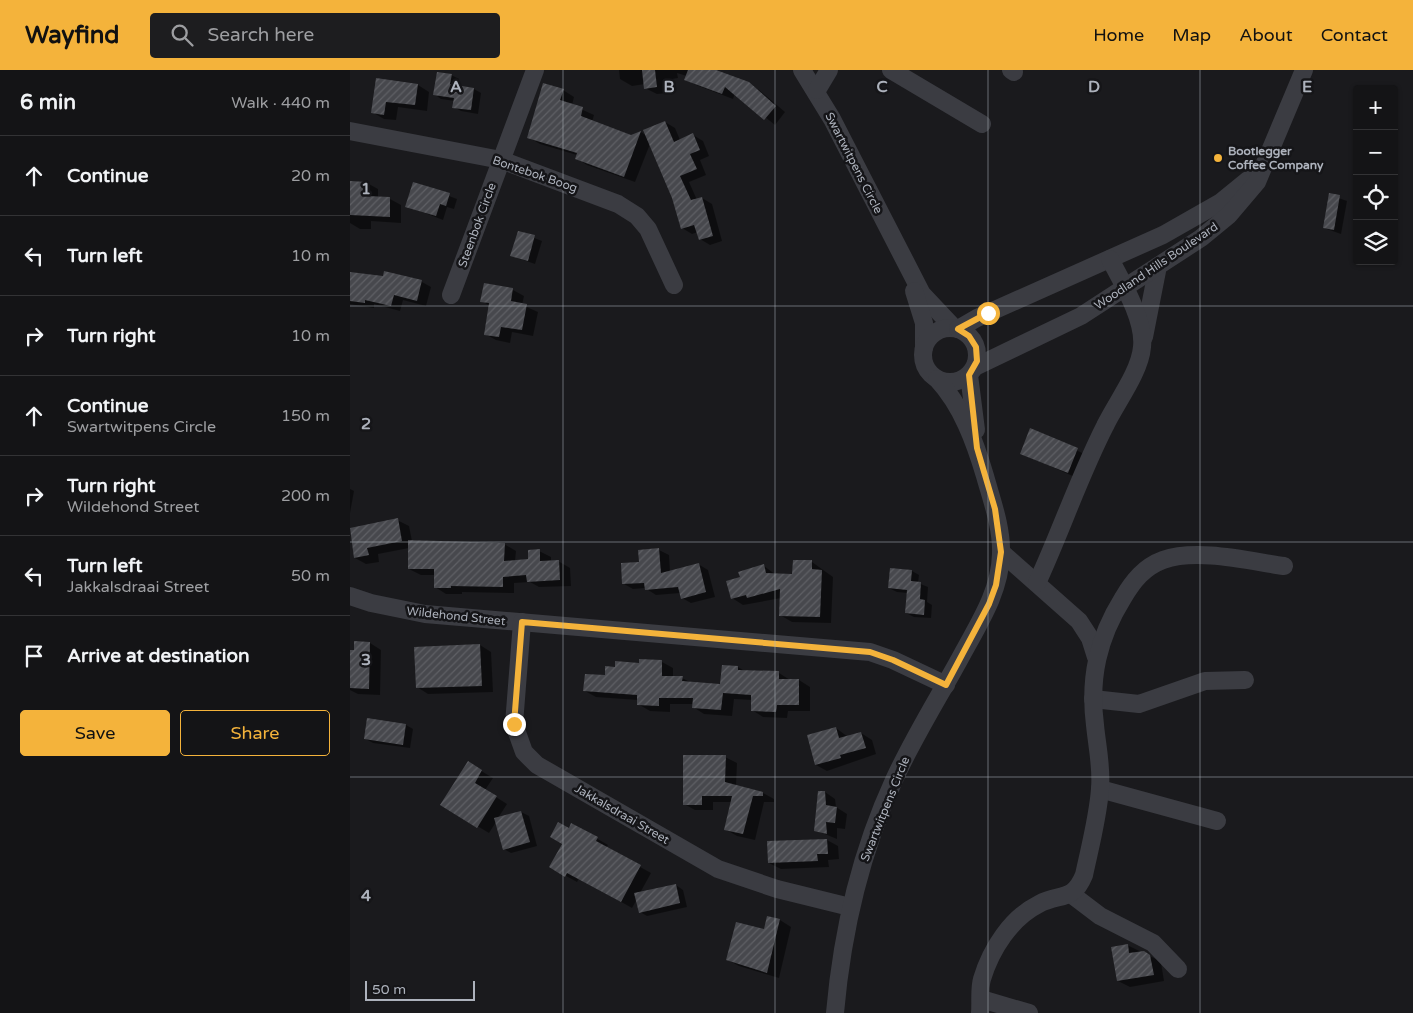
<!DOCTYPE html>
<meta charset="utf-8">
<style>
body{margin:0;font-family:"Varela Round",sans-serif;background:#1d1d1f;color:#f1f3f6}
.controls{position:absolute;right:15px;top:15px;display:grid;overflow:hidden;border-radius:5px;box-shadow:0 1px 4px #0004}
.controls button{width:45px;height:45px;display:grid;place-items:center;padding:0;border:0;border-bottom:1px solid #333335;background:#141416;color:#f1f3f6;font:25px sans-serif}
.scale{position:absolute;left:15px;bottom:12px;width:110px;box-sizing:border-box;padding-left:5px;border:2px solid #adb2bc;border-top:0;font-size:14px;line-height:18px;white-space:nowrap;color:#adb2bc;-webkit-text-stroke:4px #151518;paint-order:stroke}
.stop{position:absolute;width:15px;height:15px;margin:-11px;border:4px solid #f4b33b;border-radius:50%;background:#fff}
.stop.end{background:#f4b33b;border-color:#fff;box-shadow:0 1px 5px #0008}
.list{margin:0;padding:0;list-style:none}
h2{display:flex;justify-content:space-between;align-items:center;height:65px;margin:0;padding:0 20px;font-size:21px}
h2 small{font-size:16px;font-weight:400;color:#9d9ea1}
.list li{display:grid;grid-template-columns:32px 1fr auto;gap:15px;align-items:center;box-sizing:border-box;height:80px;padding:0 20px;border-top:1px solid #333335}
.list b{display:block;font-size:19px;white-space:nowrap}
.list p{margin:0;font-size:16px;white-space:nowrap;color:#9d9ea1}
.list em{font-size:16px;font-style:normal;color:#9d9ea1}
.actions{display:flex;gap:10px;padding:15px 20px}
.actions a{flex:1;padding:11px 0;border:1px solid #f4b33b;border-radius:5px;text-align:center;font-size:18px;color:#f4b33b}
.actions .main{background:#f4b33b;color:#111}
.icon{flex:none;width:28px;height:28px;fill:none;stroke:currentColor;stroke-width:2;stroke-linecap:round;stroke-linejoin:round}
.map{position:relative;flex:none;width:1063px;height:943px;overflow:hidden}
header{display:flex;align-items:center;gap:30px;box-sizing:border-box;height:70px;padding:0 25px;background:#f4b33b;color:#111}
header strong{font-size:24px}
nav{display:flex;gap:28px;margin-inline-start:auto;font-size:18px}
.search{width:350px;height:45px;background:#1d1d1f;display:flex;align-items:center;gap:12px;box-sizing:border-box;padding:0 18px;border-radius:5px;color:#9d9ea1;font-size:19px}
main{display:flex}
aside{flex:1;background:#141416}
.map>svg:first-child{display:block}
.shadow{fill:#0007}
.building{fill:url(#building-hatch)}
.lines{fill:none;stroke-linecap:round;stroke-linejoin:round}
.minor{stroke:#3b3c42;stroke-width:18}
.route{stroke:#f4b33b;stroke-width:6}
.grid{fill:none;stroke:#adb2bc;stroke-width:1;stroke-opacity:0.55}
.poi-dot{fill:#f4b33b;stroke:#151518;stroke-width:2}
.labels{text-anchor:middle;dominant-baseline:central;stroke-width:5;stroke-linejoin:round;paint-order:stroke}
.poi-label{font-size:12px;font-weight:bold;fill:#adb2bc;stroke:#151518;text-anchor:start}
.street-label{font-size:12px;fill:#adb2bc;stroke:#151518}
.grid-label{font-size:16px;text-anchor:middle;font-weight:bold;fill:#adb2bc;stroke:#151518;stroke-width:5;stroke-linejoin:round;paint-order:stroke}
</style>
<header>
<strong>Wayfind</strong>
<div class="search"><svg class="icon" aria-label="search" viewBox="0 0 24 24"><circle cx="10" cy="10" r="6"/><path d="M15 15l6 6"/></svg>Search here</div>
<nav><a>Home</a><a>Map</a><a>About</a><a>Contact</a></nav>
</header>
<main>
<aside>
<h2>6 min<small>Walk · 440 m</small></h2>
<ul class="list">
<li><svg class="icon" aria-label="ahead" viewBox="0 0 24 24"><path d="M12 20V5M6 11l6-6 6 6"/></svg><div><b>Continue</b></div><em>20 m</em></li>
<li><svg class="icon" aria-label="left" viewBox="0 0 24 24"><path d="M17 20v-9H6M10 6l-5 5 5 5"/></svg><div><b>Turn left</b></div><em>10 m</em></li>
<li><svg class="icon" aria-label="right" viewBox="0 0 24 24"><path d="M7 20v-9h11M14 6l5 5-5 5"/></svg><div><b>Turn right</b></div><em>10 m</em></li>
<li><svg class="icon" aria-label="ahead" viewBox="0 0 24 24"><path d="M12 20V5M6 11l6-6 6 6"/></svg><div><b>Continue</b><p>Swartwitpens Circle</p></div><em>150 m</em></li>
<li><svg class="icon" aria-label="right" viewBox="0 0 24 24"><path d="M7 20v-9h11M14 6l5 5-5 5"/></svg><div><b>Turn right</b><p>Wildehond Street</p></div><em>200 m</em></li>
<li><svg class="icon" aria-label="left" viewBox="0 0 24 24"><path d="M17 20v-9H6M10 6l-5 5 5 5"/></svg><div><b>Turn left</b><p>Jakkalsdraai Street</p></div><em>50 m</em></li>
<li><svg class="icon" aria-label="arrive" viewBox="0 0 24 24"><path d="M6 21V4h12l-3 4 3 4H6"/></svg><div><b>Arrive at destination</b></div></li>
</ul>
<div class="actions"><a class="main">Save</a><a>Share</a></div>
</aside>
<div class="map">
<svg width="1063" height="943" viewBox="0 0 1063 943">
<defs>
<pattern id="building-hatch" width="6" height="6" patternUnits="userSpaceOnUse" patternTransform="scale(1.25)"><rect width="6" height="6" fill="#47484d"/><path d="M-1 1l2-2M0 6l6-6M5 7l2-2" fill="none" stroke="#5f6065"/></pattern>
</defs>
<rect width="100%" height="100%" fill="#1a1a1d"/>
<!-- shadow -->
<g class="shadow">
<path d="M269 0H367V2L409 20 435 42 425 55 385 23 383 29 346 15 336 9 337 6 327 3 328 8 316 10 318 23 307 24 295 18V14L282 16 270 9Z"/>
<path d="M101 5 109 9 107 16 124 19 131 23 128 44 111 41 104 37 105 31 91 29 84 24Z"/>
<path d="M27 10 68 15 79 22 77 41 48 37 46 50 34 49 22 42Z"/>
<path d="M213 20 224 27 222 35 244 45 242 52 281 67 291 62 297 66 315 52 325 58 330 70 343 65 353 71 359 86 350 90 356 105 339 112 347 130 352 128 362 134 372 171 360 175 350 169 348 162 342 164 332 158 323 128 300 74 285 112 237 95 226 88 227 85 190 74 178 67Z"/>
<path d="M0 112 17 113 28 119V128L40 129 51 135V153L21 151V159H10L0 153Z"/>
<path d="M64 113 107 129 104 139 97 137 93 150 57 136Z"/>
<path d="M980 125 997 131 991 164 974 158Z"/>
<path d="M169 162 192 171 185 194 162 186Z"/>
<path d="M35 202 72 212 81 217 76 236 53 230 50 241 24 234V238L0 234V204L34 208Z"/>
<path d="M163 220 174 226 172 235 188 242 183 266 162 262 160 273 146 270 135 264 140 236 132 231Z"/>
<path d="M681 360 739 386 729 409 672 383Z"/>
<path d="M0 419 4 421 0 443Z"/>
<path d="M47 450 59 456 62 471 154 474 166 481 165 491 180 490 189 481 201 487V492L208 491 220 498 221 516 189 517 180 512 164 513V523L112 522V524H96L85 517V505H71L59 499V478L28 484 29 492 16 494 5 488 0 459Z"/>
<path d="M309 480 319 485 320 502 348 494 358 500 365 527 341 533 332 528 330 523 306 525 295 518 283 519 274 514 291 493Z"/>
<path d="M462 492 483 507 481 553 442 552 430 545 431 528 393 535 382 528 391 508 414 496 426 505H444Z"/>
<path d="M562 501 569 505 568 513 578 517 577 532 582 535 581 548 564 547 556 543 558 523 547 522 539 518Z"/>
<path d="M20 573 31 580 30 625 8 624 0 620V581H5Z"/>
<path d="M130 575 141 582 143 622 78 624 67 617Z"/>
<path d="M312 592 323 598V607L332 608 342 613 371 615 388 597 396 602 429 603 440 610H449L460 617V641H438L437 648 413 647 402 640V630L384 629 382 646 354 644 343 637V634H320V642L300 641 288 634V630L246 627 235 621 266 599Z"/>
<path d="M56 655 63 659 60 678 23 673 16 669Z"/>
<path d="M486 658 498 667 511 663 522 670 526 684 477 701 466 695Z"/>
<path d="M375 687 387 693 386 716 413 723 424 729V732H414L405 770 387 766 375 759 382 732H363V740H345L334 734Z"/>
<path d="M118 693 143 708 135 720 157 734 148 748 171 742 179 746 187 776 161 783 154 779 146 752 139 763 92 735Z"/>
<path d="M475 722 485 729 486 737 497 744 495 759 487 758V769L465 760Z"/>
<path d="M222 754 258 775 256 778 301 803 290 823 326 815 333 820 337 837 297 846 290 842 287 829 282 838 229 808 227 812 200 797Z"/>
<path d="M477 770 488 776 489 789 478 790 479 797 431 799 419 793Z"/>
<path d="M418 847 430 850 441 857 429 908 389 896 378 890 415 860Z"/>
<path d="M777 875 808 890 811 893 814 911 780 917 768 911Z"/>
</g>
<!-- building -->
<g class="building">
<path d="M292 0H305L307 17 294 19Z"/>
<path d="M338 0H366L399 12 426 36 414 50 375 17 372 24 334 10Z"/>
<path d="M87 2 102 4 100 14 124 18 121 40 102 38 104 28 83 25Z"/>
<path d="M26 8 68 14 65 35 36 32 34 45 21 43Z"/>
<path d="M193 13 214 19 210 30 233 37 231 46 281 65 291 61 274 107 225 89 227 83 177 68Z"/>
<path d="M315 51 324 72 343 63 350 80 340 84 347 99 330 106 341 130 352 127 363 166 349 170 344 155 331 159 322 128 293 60Z"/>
<path d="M0 111 17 112V126L40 127V147L0 145Z"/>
<path d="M63 112 100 123 96 136 90 134 86 146 55 137Z"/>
<path d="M979 123 990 125 984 160 973 158Z"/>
<path d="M168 161 185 165 178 191 160 186Z"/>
<path d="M34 201 72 210 67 231 44 225 41 236 15 230V233L0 231V202L33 206Z"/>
<path d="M134 213 163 218 161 231 177 234 172 260 151 257 149 267 134 265 139 233 130 232Z"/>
<path d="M680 358 728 378 718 403 670 384Z"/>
<path d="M48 448 52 471 17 478 19 485 4 488 0 458Z"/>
<path d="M58 470 155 473 154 491 178 489V480L190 479V491L209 490 210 510 177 512 176 505 153 507V517L101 516V518H84V499H58Z"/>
<path d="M309 478 311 503 349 493 356 522 331 529 328 517 295 520 294 513 272 514 271 493 289 492 288 480Z"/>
<path d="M443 490H462V499L472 500 470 547 429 546 430 519 397 528 396 525 381 529 376 511 390 507 388 502 414 494 416 503 442 504Z"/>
<path d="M540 498 562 500 561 511 571 512 570 529 575 530 574 545 555 543 557 520 538 518Z"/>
<path d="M4 571 20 572 19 619 0 618V580H4Z"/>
<path d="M130 574 132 616 66 618 64 577Z"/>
<path d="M289 589 312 590V606H333L332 611 370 614 372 595 388 596V600L429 601V609H449V635H427L426 642 401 641V625L373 623 371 640 342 638 343 628H309V636L287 635V625L233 621 235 604 255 605V596L265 597V591L289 593Z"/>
<path d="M17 648 56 654 53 675 14 669Z"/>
<path d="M486 657 489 668 511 662 516 678 490 685 491 688 465 695 457 665Z"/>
<path d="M333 685H376L375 712 413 722V726H403L393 764 374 760 382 726H352V735H333Z"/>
<path d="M118 691 132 700 125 713 147 726 127 758 90 735Z"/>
<path d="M468 721H475L476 735 487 737 485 753 476 752 477 764 464 761Z"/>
<path d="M171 741 180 772 153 780 144 748Z"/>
<path d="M208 752 219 758 221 753 248 767 246 771 291 795 271 832 217 803 215 807 199 797 212 774 200 767Z"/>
<path d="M477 769 478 784H467L468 791 418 793 417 771Z"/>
<path d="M326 814 330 833 289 843 284 823Z"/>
<path d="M417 846 430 849 417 903 376 890 386 852 414 859Z"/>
<path d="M778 874 779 883 794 881 800 885 804 905 767 911 761 877Z"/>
</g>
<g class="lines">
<!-- minor -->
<g class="minor">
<path d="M452 0 482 49 572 224 604 258"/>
<path d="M541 0 632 54"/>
<path d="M661 0 664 2"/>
<path d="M467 20 479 0"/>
<path d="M0 61 151 90 268 134 287 146 298 159 324 215"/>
<path d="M564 221 574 253V278"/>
<path d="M101 225 185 0"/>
<circle cx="600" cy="285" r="27"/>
<path d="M608 259 627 248 813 165 871 132 898 110"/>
<path d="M794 267 808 196"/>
<path d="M625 297 731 246 851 168 879 145 907 112 954 0"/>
<path d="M619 305 626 360"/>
<path d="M651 482 729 551 740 568 746 587"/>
<path d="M687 513C711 461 729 407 755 356 766 333 790 302 792 277 795 250 772 212 760 189"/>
<path d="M0 526 21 533 75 544 520 582 543 590 596 615"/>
<path d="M172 552 164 654 174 682 187 695 368 799 427 819 500 837"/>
<path d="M743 629 789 634 855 611 895 610"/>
<path d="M750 719 867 751"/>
<path d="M721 824 750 846 803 873 828 899"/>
<path d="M631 929 679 943"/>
<path d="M485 943C492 863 510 784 544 710 564 666 591 624 614 581 631 550 650 520 651 484 652 458 642 431 635 406 625 372 612 336 587 309"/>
<path d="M630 943C631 932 629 919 632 909 641 879 661 848 689 834 710 823 723 832 734 805 740 777 748 747 750 719 752 697 747 676 745 655 739 608 748 568 773 528 783 511 794 497 813 490 847 478 899 491 934 496"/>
</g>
</g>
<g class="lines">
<!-- route -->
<path class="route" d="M164 654 172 552 520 582 543 590 596 615 639 534 646 515 651 482 645 439 627 378 619 305 627 291 626 277 619 266 608 259 638 243"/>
</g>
<!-- grid -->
<path class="grid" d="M213 0V943M425 0V943M638 0V943M850 0V943M0 236H1063M0 472H1063M0 707H1063"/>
<!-- markers -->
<circle class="poi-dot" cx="868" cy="88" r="5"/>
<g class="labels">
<!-- poi labels -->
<g class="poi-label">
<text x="878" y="81">Bootlegger<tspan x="878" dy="14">Coffee Company</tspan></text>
</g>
<!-- street labels -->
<g class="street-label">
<text transform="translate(504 93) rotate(63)">Swartwitpens Circle</text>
<text transform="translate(185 104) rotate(19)">Bontebok Boog</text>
<text transform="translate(127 155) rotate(-70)">Steenbok Circle</text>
<text transform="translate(806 196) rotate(-34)">Woodland Hills Boulevard</text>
<text transform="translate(106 546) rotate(6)">Wildehond Street</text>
<text transform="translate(535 739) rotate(-68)">Swartwitpens Circle</text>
<text transform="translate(272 744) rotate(30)">Jakkalsdraai Street</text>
</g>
</g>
<g class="grid-label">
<text x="106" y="22">A</text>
<text x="319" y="22">B</text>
<text x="532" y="22">C</text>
<text x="744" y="22">D</text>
<text x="957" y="22">E</text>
<text x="16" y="124">1</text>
<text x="16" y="359">2</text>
<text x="16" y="595">3</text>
<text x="16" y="831">4</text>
</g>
</svg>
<div class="controls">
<button>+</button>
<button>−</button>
<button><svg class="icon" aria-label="locate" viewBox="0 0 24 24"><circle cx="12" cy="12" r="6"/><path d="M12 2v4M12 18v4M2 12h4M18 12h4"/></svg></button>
<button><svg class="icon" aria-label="layers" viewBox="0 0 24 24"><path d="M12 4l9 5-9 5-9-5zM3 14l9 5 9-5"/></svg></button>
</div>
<div class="scale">50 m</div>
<div class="stop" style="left:638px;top:243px"></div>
<div class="stop end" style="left:164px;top:654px"></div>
</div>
</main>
